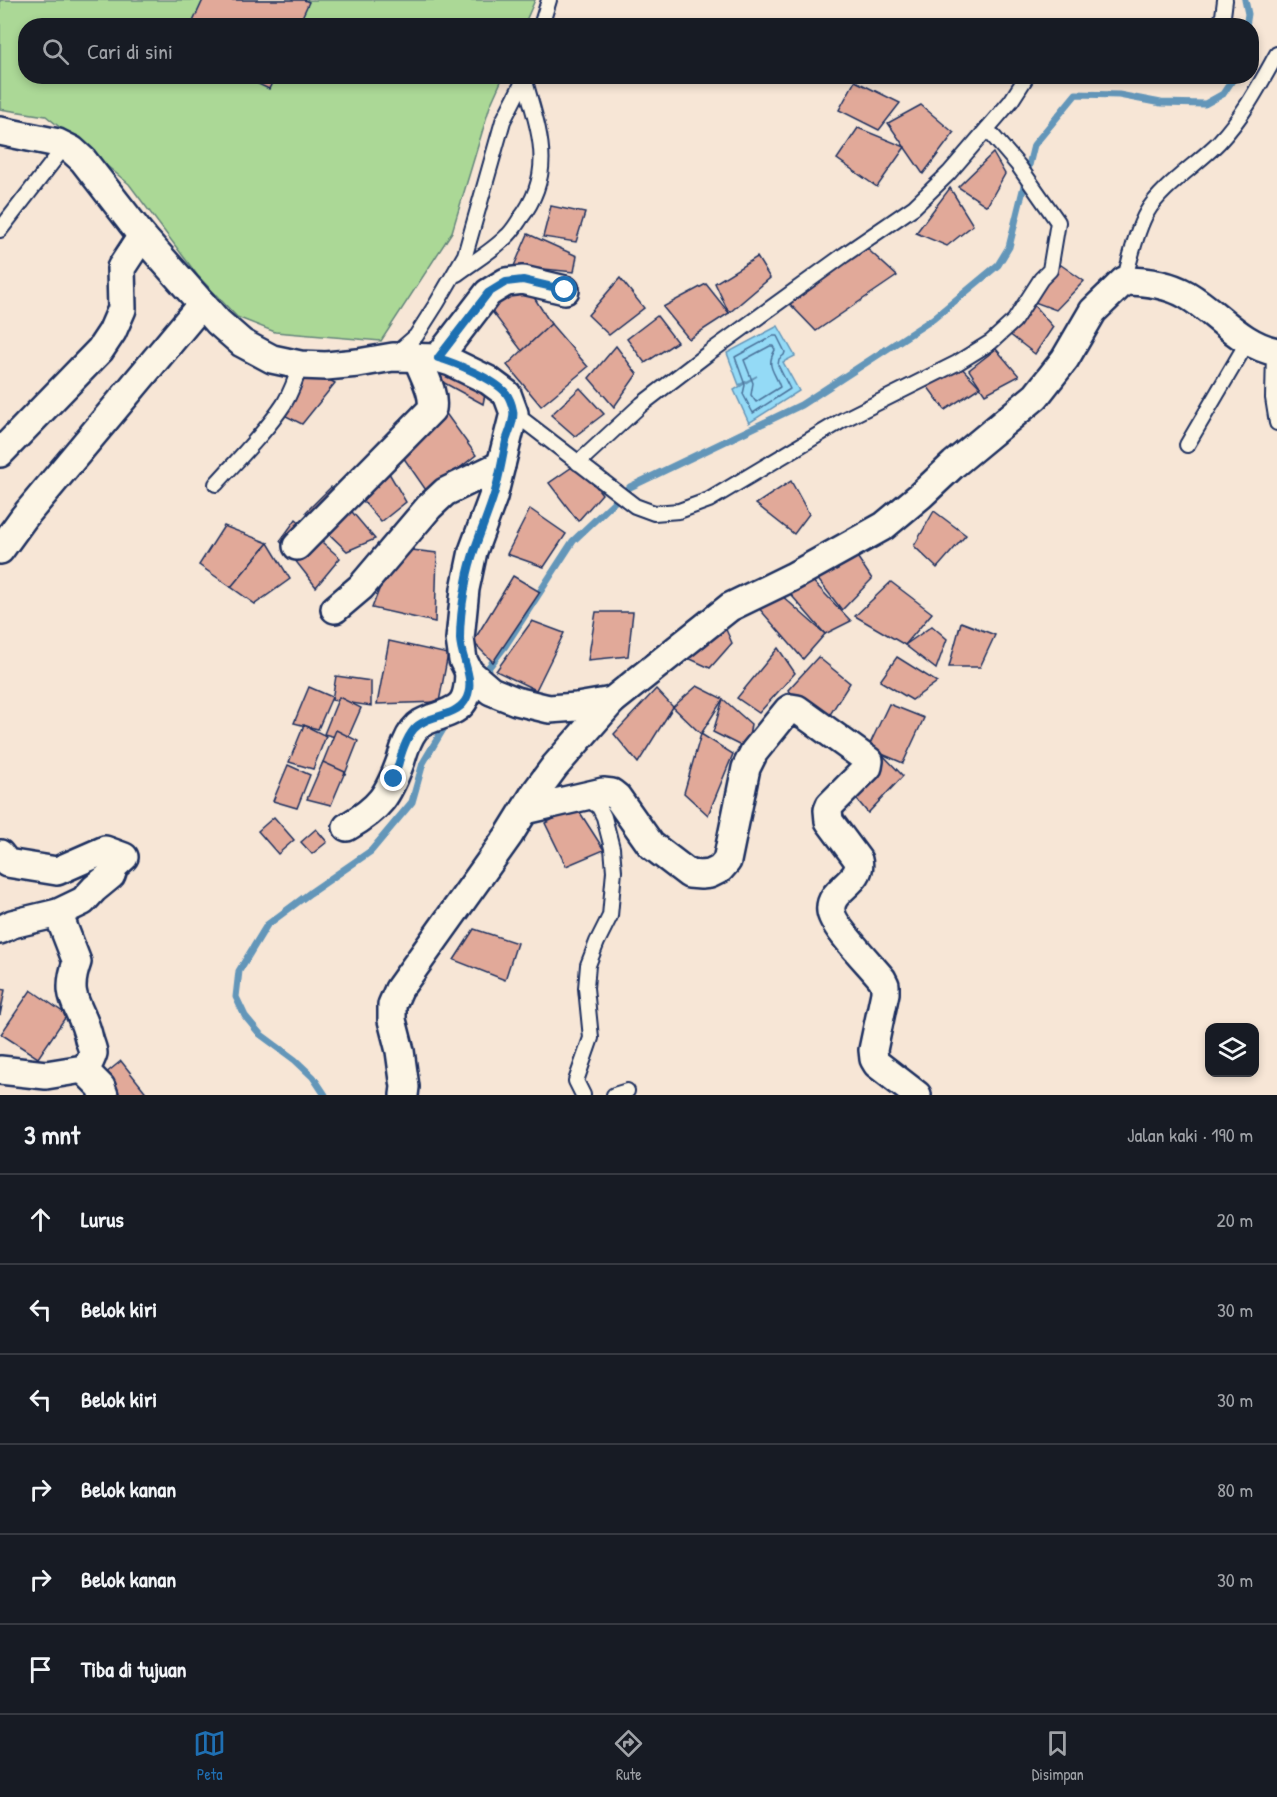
<!DOCTYPE html>
<html lang="id">
<meta charset="utf-8">
<style>
body{margin:0;font-family:"Patrick Hand",sans-serif;background:#20242c;color:#f1f3f6}
.controls{position:absolute;right:18px;bottom:18px;display:grid;overflow:hidden;border-radius:12px;box-shadow:0 3px 9px #0003}
.controls button{width:54px;height:54px;display:grid;place-items:center;padding:0;border:0;border-bottom:2px solid #363941;background:#171b24;color:#f1f3f6;font:30px sans-serif}
.stop{position:absolute;width:18px;height:18px;margin:-14px;border:4px solid #1f6fb2;border-radius:50%;background:#fff}
.stop.end{background:#1f6fb2;border-color:#fff;box-shadow:0 2px 6px #0008}
.list{margin:0;padding:0;list-style:none}
h2{display:flex;justify-content:space-between;align-items:center;height:78px;margin:0;padding:0 24px;font-size:26px}
h2 small{font-size:20px;font-weight:400;color:#9ea1a6}
.list li{display:grid;grid-template-columns:39px 1fr auto;gap:18px;align-items:center;box-sizing:border-box;height:90px;padding:0 24px;border-top:2px solid #363941}
.list b{display:block;font-size:22px;white-space:nowrap}
.list em{font-size:20px;font-style:normal;color:#9ea1a6}
.icon{flex:none;width:33px;height:33px;fill:none;stroke:currentColor;stroke-width:2;stroke-linecap:round;stroke-linejoin:round}
.map{position:relative;flex:none;width:1277px;height:1095px;overflow:hidden}
.search{position:absolute;background:#171b24;box-shadow:0 3px 9px #0003;left:18px;right:18px;top:18px;height:66px;display:flex;align-items:center;gap:15px;box-sizing:border-box;padding:0 21px;border-radius:24px;color:#9ea1a6;font-size:22px}
.sheet{height:618px;background:#171b24}
nav{display:flex;justify-content:space-around;align-items:center;box-sizing:border-box;height:84px;border-top:2px solid #363941;background:#171b24;font-size:16px;color:#9ea1a6}
nav a{display:grid;justify-items:center;gap:3px}
nav .on{color:#1f6fb2}
.map>svg:first-child{display:block}
.green{fill:#abd896;stroke:#63847a;stroke-width:1.5}
.water{fill:#94daf6;stroke:#6496b9;stroke-width:1.5}
.lines{fill:none;stroke-linecap:round;stroke-linejoin:round}
.shore{stroke:#4b739b;stroke-width:1.5}
.stream{stroke:#6496b9;stroke-width:7}
.building{fill:#e1a999;stroke:#1b2f5e;stroke-width:1.5}
.service-casing{stroke:#1b2f5e;stroke-width:18}
.minor-casing{stroke:#1b2f5e;stroke-width:32}
.service{stroke:#fcf5e5;stroke-width:14}
.minor{stroke:#fcf5e5;stroke-width:27}
.route{stroke:#1f6fb2;stroke-width:8}
</style>
<div class="map">
<svg width="1277" height="1095" viewBox="0 0 1277 1095">
<rect width="100%" height="100%" fill="#f7e6d6"/>
<filter id="ink" filterUnits="userSpaceOnUse"><feTurbulence type="fractalNoise" baseFrequency=".0167" numOctaves="2"/><feDisplacementMap in="SourceGraphic" scale="12" xChannelSelector="R" yChannelSelector="G"/><feConvolveMatrix kernelMatrix="1 2 1 2 8 2 1 2 1" color-interpolation-filters="sRGB"/></filter>
<g filter="url(#ink)">
<!-- green -->
<path class="green" d="M0 0H535L524 25 26 26V76L503 77 490 106 452 232 381 341 275 332 237 317 198 276 129 184 46 116 0 109Z"/>
<!-- water -->
<path class="water" d="M778 326 795 356 783 362 799 391 749 423 734 390 757 376 739 385 727 353Z"/>
<g class="lines">
<!-- shore -->
<g class="shore">
<path d="M773 336H777L785 352 784 355 779 359 778 365 790 389 753 413 743 394 745 385 735 357Z"/>
<path d="M770 346H773L775 350C765 367 775 371 780 387L756 402 751 395 753 383 744 360Z"/>
</g>
<!-- stream -->
<g class="stream">
<path d="M1245 0 1248 14 1246 26"/>
<path d="M482 676 505 646 573 541 630 487 801 405 933 319 998 265 1009 247 1034 145 1076 94 1119 95 1161 103 1205 104 1223 94 1235 76"/>
<path d="M325 1095 313 1077 295 1060 260 1034 245 1016 236 997 239 971 267 925 310 893 371 851 412 802 423 763 448 721"/>
</g>
</g>
<!-- building -->
<g class="building">
<path d="M203 0H304L309 2 298 26H191Z"/>
<path d="M241 76H275L269 89Z"/>
<path d="M855 81 900 103 879 130 839 110Z"/>
<path d="M921 105 954 133 923 174 888 123Z"/>
<path d="M858 128 905 147 877 187 837 159Z"/>
<path d="M993 153 1005 174 987 206 958 187Z"/>
<path d="M950 188 973 225 947 246 916 233Z"/>
<path d="M551 206 585 213 576 242 543 237Z"/>
<path d="M528 234 577 256 574 272 514 266Z"/>
<path d="M861 243 897 276 816 331 789 303Z"/>
<path d="M757 257 770 278 729 313 715 283Z"/>
<path d="M1061 265 1084 281 1056 310 1029 300Z"/>
<path d="M620 278 644 308 609 335 588 315Z"/>
<path d="M523 280 551 324 522 351 487 305Z"/>
<path d="M706 284 729 313 689 339 663 307Z"/>
<path d="M1029 300 1053 327 1035 354 1004 330Z"/>
<path d="M657 316 677 342 645 363 627 339Z"/>
<path d="M551 324 588 367 541 406 507 365Z"/>
<path d="M616 346 637 374 614 407 589 378Z"/>
<path d="M996 349 1019 376 985 394 969 370Z"/>
<path d="M438 358 488 380 483 404 437 379Z"/>
<path d="M957 363 980 387 945 410 927 386Z"/>
<path d="M300 365 335 383 302 424 278 412Z"/>
<path d="M580 388 604 414 575 436 551 415Z"/>
<path d="M442 408 476 455 428 493 403 457Z"/>
<path d="M578 463 602 494 578 521 549 483Z"/>
<path d="M386 468 406 502 381 522 358 495Z"/>
<path d="M791 481 809 514 794 534 756 504Z"/>
<path d="M331 487 375 539 347 551 306 512Z"/>
<path d="M530 509 566 534 544 567 507 554Z"/>
<path d="M934 511 966 535 937 568 914 546Z"/>
<path d="M296 519 340 558 316 587 280 541Z"/>
<path d="M224 526 268 543 231 587 199 565Z"/>
<path d="M268 543 290 579 255 604 231 587Z"/>
<path d="M850 546 872 579 842 610 809 568Z"/>
<path d="M395 548 437 553 435 622 372 608Z"/>
<path d="M803 571 851 621 825 634 786 589Z"/>
<path d="M513 576 540 592 493 662 473 642Z"/>
<path d="M891 582 932 613 905 645 855 616Z"/>
<path d="M772 587 825 634 803 659 757 606Z"/>
<path d="M596 612H633L628 656 588 660Z"/>
<path d="M532 621 564 633 536 690 496 671Z"/>
<path d="M961 622 995 635 980 667H949Z"/>
<path d="M724 625 732 643 710 668 684 656Z"/>
<path d="M932 626 947 639 936 669 905 645Z"/>
<path d="M389 641 448 654 439 702 377 704Z"/>
<path d="M778 648 795 673 759 713 737 698Z"/>
<path d="M818 657 850 683 826 721 788 690Z"/>
<path d="M897 657 937 682 912 700 880 681Z"/>
<path d="M336 676 371 681V706L332 700Z"/>
<path d="M697 686 723 699 701 734 673 707Z"/>
<path d="M309 687 332 697 318 729 294 723Z"/>
<path d="M656 689 673 707 638 763 614 734Z"/>
<path d="M339 697 361 708 347 740 324 734Z"/>
<path d="M723 699 751 724 747 749 713 732Z"/>
<path d="M889 704 924 718 903 763 868 748Z"/>
<path d="M304 725 326 736 313 769 289 762Z"/>
<path d="M336 730 358 741 345 774 321 767Z"/>
<path d="M701 734 733 754 708 815 684 793Z"/>
<path d="M878 750 903 776 868 813 841 780Z"/>
<path d="M323 762 345 772 331 805 307 799Z"/>
<path d="M288 765 310 775 297 808 273 801Z"/>
<path d="M577 808 604 850 566 866 545 823Z"/>
<path d="M274 817 294 840 278 854 258 831Z"/>
<path d="M316 829 327 842 312 854 301 842Z"/>
<path d="M474 929 517 943 505 980 454 960Z"/>
<path d="M0 989 5 990 0 1015Z"/>
<path d="M31 990 67 1015 38 1058 1 1034Z"/>
<path d="M121 1061 148 1095H114L100 1078Z"/>
</g>
<g class="lines">
<!-- service casing -->
<g class="service-casing">
<g id="service">
<path d="M541 26 549 0"/>
<path d="M1218 26 1223 16 1225 0"/>
<path d="M0 230 65 146"/>
<path d="M457 274C473 262 492 251 506 237 512 232 516 225 520 219 556 172 539 132 525 81"/>
<path d="M1124 281C1130 260 1136 231 1147 212 1161 187 1199 163 1219 142 1244 115 1259 86 1277 54"/>
<path d="M1274 352 1273 398 1277 423"/>
<path d="M394 355 416 336 437 303 465 255 503 121 526 76"/>
<path d="M514 413 635 506 654 513 679 511 709 500 843 420 957 363 991 342 1014 321 1041 279 1050 270 1058 222 1018 165 987 129"/>
<path d="M1187 445 1248 341"/>
<path d="M578 463 642 404 710 352 844 255 914 207 949 173 1011 101 1027 76"/>
<path d="M216 484C239 458 265 433 284 404 291 392 296 379 300 365"/>
<path d="M583 1095 576 1081 591 1038 586 988 588 965 597 942 610 916 614 871 612 848 604 817 599 807 584 797"/>
<path d="M614 1095 627 1091"/>
</g>
</g>
<!-- minor casing -->
<g class="minor-casing">
<g id="minor">
<path d="M0 131 58 143 72 150 83 160 142 236 218 322 242 343 272 359 300 365 326 366 358 363 393 357 438 358 451 362 488 380 507 394 514 413 493 497 473 551 465 589 460 639 463 660 469 672 491 691 516 701 549 709 577 707 612 701 730 607 792 577 884 526 920 496 954 464 1036 396 1065 359 1093 311 1124 281C1145 281 1168 284 1187 295 1218 313 1240 345 1277 352"/>
<path d="M438 358 488 293 506 282 523 280 565 290"/>
<path d="M0 453 100 350 112 332 122 309 121 268 142 236"/>
<path d="M297 546 432 409C435 392 422 372 417 357"/>
<path d="M0 550 24 517 202 304"/>
<path d="M335 609 361 587 429 507 445 492 501 465"/>
<path d="M525 810 603 792 612 793 617 797 651 845 689 874 701 875 710 874 720 869 727 861 746 768 754 752 788 710 791 708 797 709 869 761 868 767 830 805 828 810 829 821 858 860C864 882 828 889 831 911 832 926 871 965 882 979L885 985V993L873 1050 874 1059 877 1064 917 1095"/>
<path d="M347 827C380 808 388 796 401 760 404 750 407 739 414 730 419 723 426 721 433 718 463 708 468 704 469 672"/>
<path d="M0 854 7 863 57 871 105 850 124 857 114 866 111 875 94 889 83 901 58 913 12 924 0 930"/>
<path d="M0 1070 46 1075 83 1069 85 1071C87 1066 92 1058 93 1053 93 1049 90 1043 89 1039 82 1004 63 1001 77 962L58 913"/>
<path d="M85 1071 101 1087 104 1095"/>
<path d="M404 1095 405 1087 400 1051 392 1020V1005L399 989 509 835 535 793 555 766 612 701"/>
</g>
</g>
<!-- service -->
<use href="#service" class="service"/>
<!-- minor -->
<use href="#minor" class="minor"/>
</g>
</g>
<g class="lines" filter="url(#ink)">
<!-- route -->
<path class="route" d="M394 779C399 764 403 742 414 729 427 714 454 718 465 701 477 682 461 659 460 639 460 623 462 605 465 589 469 557 483 529 493 498 499 480 502 460 506 441 509 432 515 419 513 410 512 405 509 397 506 393 494 379 456 363 438 358L488 293 506 282 523 280 565 290"/>
</g>
</svg>
<div class="controls">
<button><svg class="icon" aria-label="layers" viewBox="0 0 24 24"><path d="M12 4l9 5-9 5-9-5zM3 14l9 5 9-5"/></svg></button>
</div>
<div class="stop" style="left:565px;top:290px"></div>
<div class="stop end" style="left:394px;top:779px"></div>
<div class="search"><svg class="icon" aria-label="search" viewBox="0 0 24 24"><circle cx="10" cy="10" r="6"/><path d="M15 15l6 6"/></svg>Cari di sini</div>
</div>
<section class="sheet">
<h2>3 mnt<small>Jalan kaki · 190 m</small></h2>
<ul class="list">
<li><svg class="icon" aria-label="ahead" viewBox="0 0 24 24"><path d="M12 20V5M6 11l6-6 6 6"/></svg><div><b>Lurus</b></div><em>20 m</em></li>
<li><svg class="icon" aria-label="left" viewBox="0 0 24 24"><path d="M17 20v-9H6M10 6l-5 5 5 5"/></svg><div><b>Belok kiri</b></div><em>30 m</em></li>
<li><svg class="icon" aria-label="left" viewBox="0 0 24 24"><path d="M17 20v-9H6M10 6l-5 5 5 5"/></svg><div><b>Belok kiri</b></div><em>30 m</em></li>
<li><svg class="icon" aria-label="right" viewBox="0 0 24 24"><path d="M7 20v-9h11M14 6l5 5-5 5"/></svg><div><b>Belok kanan</b></div><em>80 m</em></li>
<li><svg class="icon" aria-label="right" viewBox="0 0 24 24"><path d="M7 20v-9h11M14 6l5 5-5 5"/></svg><div><b>Belok kanan</b></div><em>30 m</em></li>
<li><svg class="icon" aria-label="arrive" viewBox="0 0 24 24"><path d="M6 21V4h12l-3 4 3 4H6"/></svg><div><b>Tiba di tujuan</b></div></li>
</ul>
</section>
<nav>
<a class="on"><svg class="icon" aria-label="map" viewBox="0 0 24 24"><path d="M3 6l6-2 6 2 6-2v14l-6 2-6-2-6 2zM9 4v14M15 6v14"/></svg>Peta</a>
<a><svg class="icon" aria-label="directions" viewBox="0 0 24 24"><path d="M12 3l9 9-9 9-9-9zM9 14v-3h6M13 9l2 2-2 2"/></svg>Rute</a>
<a><svg class="icon" aria-label="saved" viewBox="0 0 24 24"><path d="M7 4h10v16l-5-4-5 4z"/></svg>Disimpan</a>
</nav>
